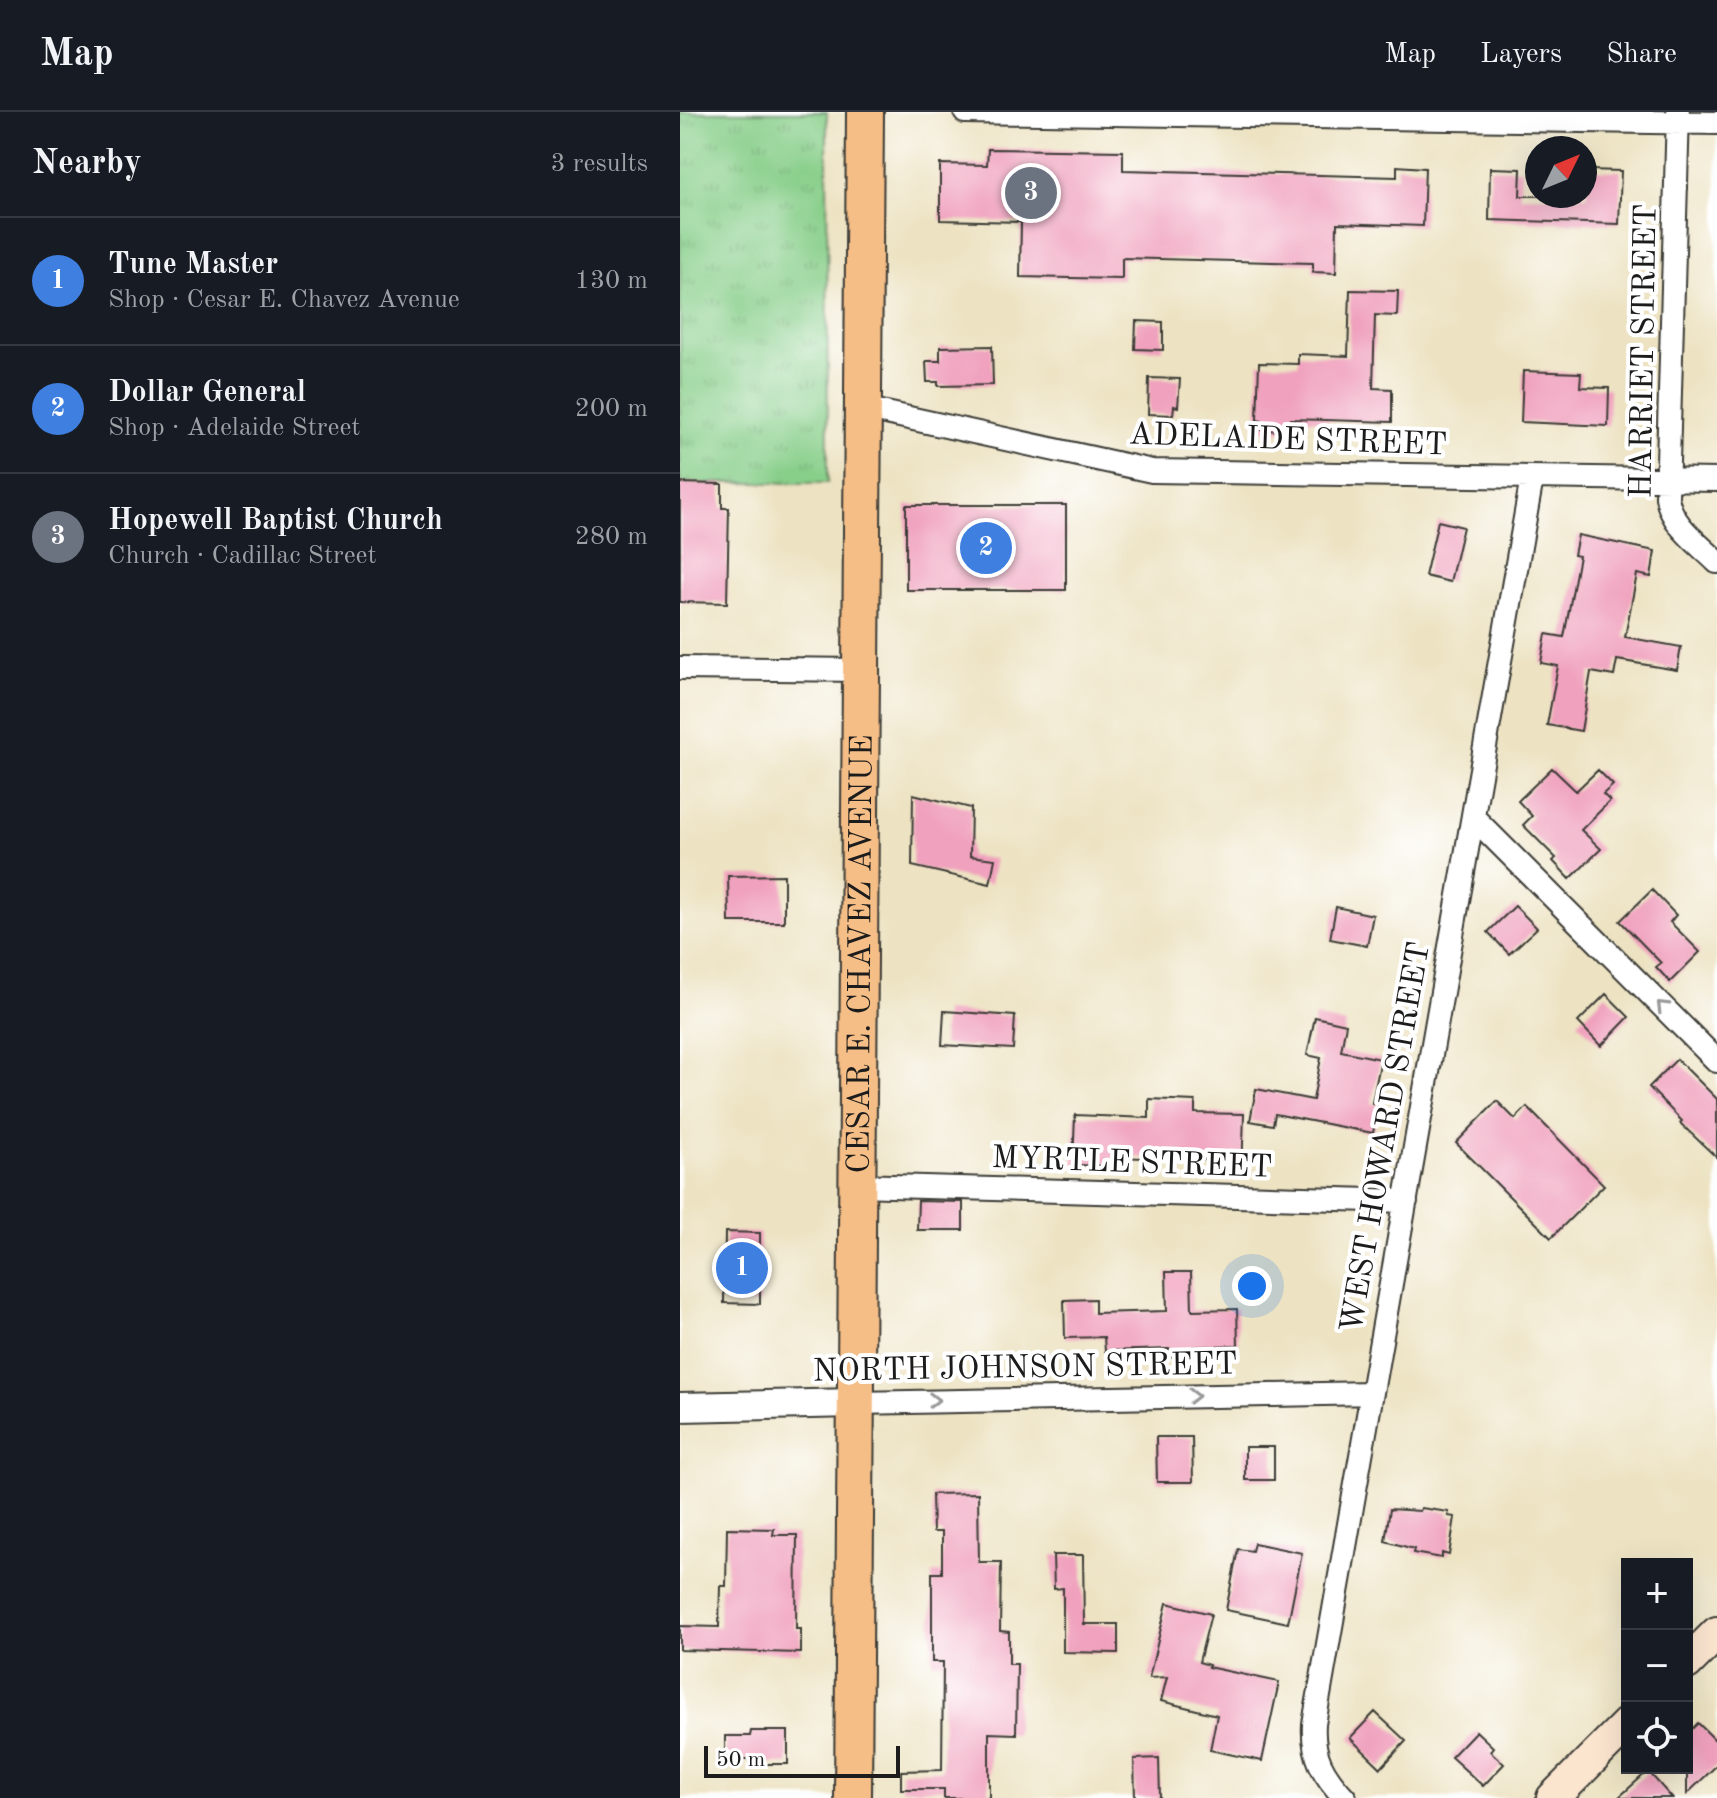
<!DOCTYPE html>
<html lang="en">
<head>
<meta charset="utf-8">
<style>
  :root { --surface:#171b24; --page:#242831; --text:#f1f3f6; --muted:#9ea1a6; --line:#363941; --accent:#d690ce }
  body { margin:0; font-family:"Old Standard TT",serif; background:var(--page); color:var(--text) }
  .controls { position:absolute; right:24px; bottom:24px; display:grid; overflow:hidden; border-radius:0px; box-shadow:0 8px 32px #0002 }
  .controls button { width:72px; height:72px; display:grid; place-items:center; padding:0; border:0; border-bottom:2px solid var(--line); background:var(--surface); color:var(--text); font:40px sans-serif }
  .compass { position:absolute; left:845px; top:24px; width:72px; height:72px; border-radius:50%; background:var(--surface); box-shadow:0 8px 32px #0002; rotate:47deg }
  .scale { position:absolute; left:24px; bottom:20px; width:196px; box-sizing:border-box; padding-left:8px; border:4px solid #1c1c1c; border-top:0; font-size:22px; line-height:28px; white-space:nowrap; color:#1c1c1c; -webkit-text-stroke:6px #fff; paint-order:stroke }
  .you { position:absolute; left:572px; top:1174px; width:28px; height:28px; margin:-20px; border:6px solid #fff; border-radius:50%; background:#1a73e8; box-shadow:0 0 0 12px #1a73e833 }
  .badge { display:grid; place-items:center; width:52px; height:52px; border-radius:50%; background:var(--accent); color:#fff; font-size:26px; font-weight:700 }
  .pin { position:absolute; translate:-50% -50%; border:4px solid #fff; box-shadow:0 2px 8px #0006 }
  .list { margin:0; padding:0; list-style:none }
  h2 { display:flex; justify-content:space-between; align-items:center; height:104px; margin:0; padding:0 32px; font-size:34px }
  h2 small { font-size:26px; font-weight:400; color:var(--muted) }
  .list li { display:grid; grid-template-columns:52px 1fr auto; gap:24px; align-items:center; box-sizing:border-box; height:128px; padding:0 32px; border-top:2px solid var(--line) }
  .list b { display:block; font-size:30px; white-space:nowrap }
  .list p { margin:0; font-size:26px; white-space:nowrap; color:var(--muted) }
  .list em { font-size:26px; font-style:normal; color:var(--muted) }
  .icon { flex:none; width:44px; height:44px; fill:none; stroke:currentColor; stroke-width:2; stroke-linecap:round; stroke-linejoin:round }
  .map { position:relative; flex:none; width:1037px; height:1686px; overflow:hidden }
  header { display:flex; align-items:center; gap:48px; box-sizing:border-box; height:112px; padding:0 40px; background:var(--surface); border-bottom:2px solid var(--line) }
  header strong { font-size:38px }
  nav { display:flex; gap:44px; margin-inline-start:auto; font-size:28px }
  main { display:flex }
  aside { flex:1; background:var(--surface) }
  .map>svg:first-child { display:block }
  .park { fill:url(#park-tufts); stroke:#527653; stroke-width:2 }
  .building { fill:#f0a1bd }
  .lines { fill:none; stroke-linecap:round; stroke-linejoin:round }
  .minor-casing { stroke:#3b3a35; stroke-width:26 }
  .tertiary-casing { stroke:#3b3a35; stroke-width:32 }
  .secondary-casing { stroke:#3b3a35; stroke-width:36 }
  .primary-casing { stroke:#3b3a35; stroke-width:40 }
  .minor { stroke:#fff; stroke-width:22 }
  .tertiary { stroke:#fff; stroke-width:28 }
  .secondary { stroke:#fbe5cf; stroke-width:32 }
  .primary { stroke:#f6be87; stroke-width:36 }
  .oneway { stroke:#999 }
  .labels { text-anchor:middle; stroke-width:8; stroke-linejoin:round; paint-order:stroke }
  .street-label { font-size:32px; fill:#1c1c1c; stroke:#fff }
</style>
</head>
<body>
<header>
<strong>Map</strong>
<nav><a>Map</a><a>Layers</a><a>Share</a></nav>
</header>
<main>
<aside>
<h2>Nearby<small>3 results</small></h2>
<ul class="list">
<li><span class="badge" style="background:#3f7fe0">1</span><div><b>Tune Master</b><p>Shop · Cesar E. Chavez Avenue</p></div><em>130 m</em></li>
<li><span class="badge" style="background:#3f7fe0">2</span><div><b>Dollar General</b><p>Shop · Adelaide Street</p></div><em>200 m</em></li>
<li><span class="badge" style="background:#6b7280">3</span><div><b>Hopewell Baptist Church</b><p>Church · Cadillac Street</p></div><em>280 m</em></li>
</ul>
</aside>
<div class="map">
<svg width="1037" height="1686" viewBox="0 0 1037 1686">
  <defs>
    <pattern id="park-tufts" width="24" height="20" patternUnits="userSpaceOnUse" patternTransform="scale(2)"><rect width="24" height="20" fill="#88cf8a"/><path d="M3 7l-1-3M5 7V3M7 7l1-3M15 17l-1-3M17 17v-4M19 17l1-3" fill="none" stroke="#75b176"/></pattern>
  </defs>
  <rect width="100%" height="100%" fill="#fff"/>
  <filter id="ink" filterUnits="userSpaceOnUse"><feTurbulence type="fractalNoise" baseFrequency=".0125" numOctaves="2"/><feDisplacementMap in="SourceGraphic" scale="16" xChannelSelector="R" yChannelSelector="G"/><feConvolveMatrix kernelMatrix="1 2 1 2 8 2 1 2 1" color-interpolation-filters="sRGB"/></filter>
  <filter id="wash" filterUnits="userSpaceOnUse"><feTurbulence type="fractalNoise" baseFrequency=".006" numOctaves="4" result="noise"/><feDisplacementMap in="SourceGraphic" scale="32" xChannelSelector="R" yChannelSelector="G"/><feGaussianBlur stdDeviation="1.8" result="paint"/><feColorMatrix in="noise" values="0 0 0 0 0 0 0 0 0 0 0 0 0 0 0 0 0 1.4 0 .05"/><feComposite in="paint" operator="in"/></filter>
  <g filter="url(#wash)">
    <rect width="100%" height="100%" fill="#ede3c3"/>
    <path class="park" d="M0 0H147L148 371H0Z"/>
    <g id="blocks">
      <path class="building" d="M308 37 443 39V58L717 65V54L745 56 743 114 657 111 656 161 633 160V151L442 146V167L340 165 341 110 260 108V52L307 53Z
        M810 56 841 57 840 84H907L908 58 941 59 939 112 809 108Z
        M670 178 718 179 717 204 695 203 693 276 712 277V310L611 307V310H605L604 319 582 318V309L577 308 579 251 618 252V242L668 244Z
        M456 209 483 210V238L455 237Z
        M312 234 313 273 258 274V270H247L246 249H260V235Z
        M843 259 901 261 900 275 929 276 928 314 841 310Z
        M469 266 500 267 498 295 494 294 493 303 468 302Z
        M0 371 42 372V396H49L47 491 0 490Z
        M226 393H386V478H226Z
        M758 409 783 415 770 470 745 464Z
        M898 423 975 439 971 465 957 462 945 525 1001 535 997 558 937 548 934 564 911 560 901 619 867 613 878 554 861 551 866 522 884 525 899 444 894 443Z
        M872 656 896 679 918 658 933 673 923 682 930 689 901 718 921 737 890 767 873 749 876 746 843 713 852 704 838 689Z
        M233 682 291 696 290 744 315 747 310 772 232 754Z
        M104 763V810H49L48 764Z
        M972 778 996 803 990 810 1020 840 990 870 976 855 981 851 940 809Z
        M835 794 857 816 829 842 808 820Z
        M656 795 693 803 687 834 650 827Z
        M926 882 949 905 921 934 898 910Z
        M264 899 335 904 333 937 262 933Z
        M635 905 666 912 661 939 701 947 692 991 699 992 693 1021 595 1002 593 1013 570 1009 576 977 633 988 641 946 627 943Z
        M997 947 1037 987V1046L1000 1011 1002 1009 969 975Z
        M469 987 515 989V1001L564 1002 562 1061 536 1060V1048L432 1045V1054L393 1053 395 1003 469 1006Z
        M817 989 835 1007 847 995 924 1073 871 1126 776 1031Z
        M238 1089 283 1090V1118H237Z
        M45 1120 80 1121V1192L44 1191Z
        M486 1160H511L512 1198 557 1197 558 1233 513 1235V1244L489 1245V1237L425 1239 424 1225 385 1226 384 1188 415 1187V1201L487 1199Z
        M476 1325H512L513 1370H477Z
        M565 1335H594V1368H565Z
        M298 1381 299 1450H321L320 1519 329 1520V1552H337L336 1622 309 1621V1686H264V1677H221V1659L262 1658 263 1550H252V1461H262V1420H253L252 1382Z
        M741 1396 769 1400 768 1404 775 1405 769 1443 762 1441V1446L733 1441 734 1437 705 1429 710 1397 740 1399Z
        M47 1416 94 1417 93 1423H117L116 1517H121V1541L0 1538V1514L39 1515 40 1474H46Z
        M574 1431 622 1441 608 1511 546 1498 558 1437 572 1439Z
        M373 1443H403L404 1512H438V1541L383 1540V1476L374 1477Z
        M487 1491 531 1502 519 1550 529 1553 528 1555 599 1570 582 1649 530 1638 537 1603 481 1589 487 1565 469 1566Z
        M695 1600 726 1629 701 1656 670 1626Z
        M1018 1611 1037 1630V1653L1007 1682V1622Z
        M71 1619H108V1652H72L73 1647H45V1624H70Z
        M796 1619 813 1635 810 1639 824 1652 803 1674 771 1645Z
        M479 1646 480 1686H455L454 1647Z
        M968 1659 992 1686H938Z"/>
    </g>
  </g>
  <g filter="url(#ink)">
    <use href="#blocks" fill-opacity="0" stroke="#3b3a35" stroke-width="2"/>
    <g class="lines">
      <g class="minor-casing">
        <path id="minor" d="M285 0 1037 11
          M998 0 987 385C991 413 1018 431 1037 450
          M183 296 472 359 1037 368
          M0 556 181 558
          M793 705 1037 949
          M177 1073 726 1089
          M176 1291 692 1281
          M665 1686C643 1663 632 1644 634 1612L852 366"/>
      </g>
      <g class="tertiary-casing">
        <path id="tertiary" d="M0 1295 176 1291"/>
      </g>
      <g class="secondary-casing">
        <path id="secondary" d="M1007 1551 1037 1521
          M873 1686 947 1612"/>
      </g>
      <g class="primary-casing">
        <g id="primary">
          <path id="s1" d="M173 1686 185 0"/>
        </g>
      </g>
      <use href="#minor" class="minor"/>
      <use href="#tertiary" class="tertiary"/>
      <use href="#secondary" class="secondary"/>
      <use href="#primary" class="primary"/>
    </g>
    <defs><path id="oneway-chevron" d="M-2-3.5L2.5 0L-2 3.5" fill="none" stroke-width="1.6" stroke-linecap="round" stroke-linejoin="round" transform="scale(2)"/></defs>
    <g class="oneway">
      <use href="#oneway-chevron" transform="translate(982 894) rotate(-135)"/>
      <use href="#oneway-chevron" transform="translate(514 1284) rotate(-1)"/>
      <use href="#oneway-chevron" transform="translate(254 1288) rotate(-1)"/>
    </g>
  </g>
  <g class="labels">
    <g class="street-label">
      <text transform="translate(962 239) rotate(-89)" y="11">HARRIET STREET</text>
      <text transform="translate(608 326) rotate(2)" y="11">ADELAIDE STREET</text>
      <text dy="11" stroke="none"><textPath href="#s1" startOffset="844">CESAR E. CHAVEZ AVENUE</textPath></text>
      <text transform="translate(704 1025) rotate(-80)" y="11">WEST HOWARD STREET</text>
      <text transform="translate(452 1049) rotate(2)" y="11">MYRTLE STREET</text>
      <text transform="translate(345 1254) rotate(-1)" y="11">NORTH JOHNSON STREET</text>
    </g>
  </g>
</svg>
<div class="controls">
<button>+</button>
<button>−</button>
<button><svg class="icon" aria-label="locate" viewBox="0 0 24 24"><circle cx="12" cy="12" r="6"/><path d="M12 2v4M12 18v4M2 12h4M18 12h4"/></svg></button>
</div>
<svg class="compass" viewBox="-18 -18 36 36"><path d="M0-13l5 13h-10z" fill="#e53935"/><path d="M0 13l5-13h-10z" fill="#9ea1a6"/></svg>
<div class="scale">50 m</div>
<div class="you"></div>
<div class="pin badge" style="left:62px;top:1156px;background:#3f7fe0">1</div>
<div class="pin badge" style="left:306px;top:436px;background:#3f7fe0">2</div>
<div class="pin badge" style="left:351px;top:81px;background:#6b7280">3</div>
</div>
</main>
</body>
</html>
